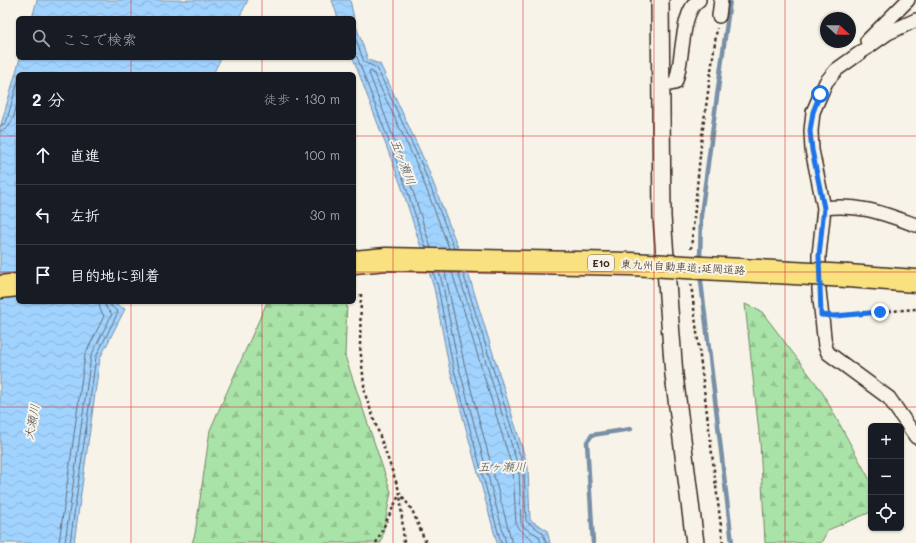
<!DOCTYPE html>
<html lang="ja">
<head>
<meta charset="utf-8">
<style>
  :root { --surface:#171b24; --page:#242831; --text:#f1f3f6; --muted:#9ea1a6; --line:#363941 }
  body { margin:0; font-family:Mali,"Klee One",sans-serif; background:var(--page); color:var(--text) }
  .controls { position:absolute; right:12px; bottom:12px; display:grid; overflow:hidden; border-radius:6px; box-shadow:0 1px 3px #0004 }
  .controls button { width:36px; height:36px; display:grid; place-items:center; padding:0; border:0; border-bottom:1px solid var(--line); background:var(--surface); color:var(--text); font:20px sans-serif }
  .compass { position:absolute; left:820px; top:12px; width:36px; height:36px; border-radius:50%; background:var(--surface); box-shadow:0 1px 3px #0004; rotate:111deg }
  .stop { position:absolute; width:12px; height:12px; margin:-9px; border:3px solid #1a73e8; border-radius:50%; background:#fff }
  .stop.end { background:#1a73e8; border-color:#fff; box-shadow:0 1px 4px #0008 }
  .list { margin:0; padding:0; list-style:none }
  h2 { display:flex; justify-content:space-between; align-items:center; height:52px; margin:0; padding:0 16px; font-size:17px }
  h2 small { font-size:13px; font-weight:400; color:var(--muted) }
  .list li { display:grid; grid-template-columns:26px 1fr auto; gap:12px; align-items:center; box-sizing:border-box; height:60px; padding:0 16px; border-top:1px solid var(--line) }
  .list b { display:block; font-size:15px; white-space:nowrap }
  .list em { font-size:13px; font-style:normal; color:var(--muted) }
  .icon { flex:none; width:22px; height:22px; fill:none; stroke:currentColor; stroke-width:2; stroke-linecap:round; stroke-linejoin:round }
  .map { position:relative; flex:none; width:916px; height:543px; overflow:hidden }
  .search { position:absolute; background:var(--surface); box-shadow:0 1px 3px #0004; left:16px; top:16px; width:340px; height:44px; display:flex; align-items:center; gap:10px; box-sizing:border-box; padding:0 14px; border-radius:6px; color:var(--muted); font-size:15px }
  .panel { position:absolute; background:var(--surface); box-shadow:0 1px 3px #0004; left:16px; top:72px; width:340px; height:232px; border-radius:6px }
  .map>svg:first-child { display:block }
  .forest { fill:url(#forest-firs); stroke:#728663 }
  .water { fill:url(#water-waves); stroke:#788fa5 }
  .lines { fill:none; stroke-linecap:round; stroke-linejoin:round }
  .shore { stroke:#646e78; stroke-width:1 }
  .stream { stroke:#788fa5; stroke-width:4.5 }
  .minor-casing { stroke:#3b2a1e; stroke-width:16 }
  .tertiary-casing { stroke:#3b2a1e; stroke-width:20 }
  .motorway-casing { stroke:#3b2a1e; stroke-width:25 }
  .path { stroke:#3b2a1e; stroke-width:2.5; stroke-dasharray:3 3; stroke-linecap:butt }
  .minor { stroke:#f7f3e8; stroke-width:13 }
  .tertiary { stroke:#f7f3e8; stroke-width:17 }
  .motorway { stroke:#fae180; stroke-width:22 }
  .motorway-bridge-casing { stroke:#3b2a1e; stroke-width:25; stroke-linecap:butt }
  .motorway-bridge { stroke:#fae180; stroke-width:22 }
  .route { stroke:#1a73e8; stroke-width:5 }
  .grid { fill:none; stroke:#d62828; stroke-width:1; stroke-opacity:0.55 }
  .labels { text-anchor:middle; stroke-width:4; stroke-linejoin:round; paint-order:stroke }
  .shield { fill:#f7f3e8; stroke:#73665b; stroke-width:1 }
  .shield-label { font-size:10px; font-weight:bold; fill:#3b2a1e }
  .street-label { font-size:11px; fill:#3b2a1e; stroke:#f7f3e8 }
  .water-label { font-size:12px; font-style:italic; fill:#545456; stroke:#f7f3e8 }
</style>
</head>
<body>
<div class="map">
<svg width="916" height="543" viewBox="0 0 916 543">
  <defs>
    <pattern id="forest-firs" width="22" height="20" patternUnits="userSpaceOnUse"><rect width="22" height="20" fill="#aae3a8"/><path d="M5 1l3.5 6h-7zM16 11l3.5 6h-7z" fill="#93c390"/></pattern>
    <pattern id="water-waves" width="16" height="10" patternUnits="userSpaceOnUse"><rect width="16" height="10" fill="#a1d3ff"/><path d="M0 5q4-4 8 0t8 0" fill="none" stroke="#8cb5da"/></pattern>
  </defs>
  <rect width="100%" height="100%" fill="#f7f3e8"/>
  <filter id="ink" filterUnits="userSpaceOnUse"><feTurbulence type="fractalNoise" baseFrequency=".025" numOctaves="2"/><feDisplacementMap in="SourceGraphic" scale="8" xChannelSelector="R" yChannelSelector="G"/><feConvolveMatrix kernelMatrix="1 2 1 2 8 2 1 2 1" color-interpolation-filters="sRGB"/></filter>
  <g filter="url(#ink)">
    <path class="forest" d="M267 302H347L345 356 391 492 381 543H192L195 534 210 430Z
      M745 304 762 312 821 390 871 482V512L828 530 821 543H765L760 442Z"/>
    <path class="water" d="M37 0H248L239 18H32Z
      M332 0H350L354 18H338Z
      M354 20 368 60 380 64 426 164 470 279 528 467 530 520 547 530 550 543H497L449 366 434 288 401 185 353 58Z
      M20 58H221L213 74H18V302H110L125 309 100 358 74 543H0V128Z"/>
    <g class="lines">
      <path class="shore" d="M354 34 364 62 377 68 422 165 454 248
        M354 54 357 57 405 184 426 248
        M0 126 6 123 18 81
        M0 131C14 130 15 109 18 99
        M431 248 410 182 369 73 370 71 373 72 418 167 449 248
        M433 272 438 287 453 366 501 543
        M439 272 443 286 458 364 506 543
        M445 272 464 363 512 543
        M452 272 513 470 516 524C519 534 532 535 534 543
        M458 272 519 469 521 523 525 528 539 536 541 543
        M463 273 524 468 526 521 543 533 546 543
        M59 543 85 355 104 316 100 309 99 302
        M65 543 91 356 112 314 106 308 105 302
        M70 543 96 357 118 312 111 306 110 302"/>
      <path class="stream" d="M700 261 701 215 730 0
        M700 273 732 543
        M593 543 587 442 592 435 631 429"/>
      <g class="minor-casing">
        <path id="minor" d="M719 16 721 0
          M916 20 888 33 836 70 826 82 813 112 811 131 812 150 824 208 819 255V290L825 346 828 353 889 398 916 437
          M867 41 908 0
          M661 86 675 83C684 62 680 11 699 0
          M824 208C861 204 882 213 916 225"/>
      </g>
      <g class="tertiary-casing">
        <path id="tertiary" d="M660 0 662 217 674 375 695 543"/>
      </g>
      <g class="motorway-casing">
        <path id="motorway" d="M848 276 916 281
          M0 287 18 285"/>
      </g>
      <path class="path" d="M691 249 702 135 717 28
        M691 284 723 543
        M361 294 360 346 365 394 400 493 404 543
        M835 316 916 309
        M376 543 400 493 412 510 426 543"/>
      <use href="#minor" class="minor"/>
      <use href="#tertiary" class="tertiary"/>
      <use href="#motorway" class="motorway"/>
      <g class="motorway-bridge-casing">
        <path id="motorway-bridge" d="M354 262 386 259 631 264 848 276"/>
      </g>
      <use href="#motorway-bridge" class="motorway-bridge"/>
    </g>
  </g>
  <g class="lines" filter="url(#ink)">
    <path class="route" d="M820 94 813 112 810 131 812 150 824 208 819 256 821 315 835 316 880 312"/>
  </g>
  <path class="grid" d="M131 0V18M262 0V18M393 0V543M523 0V543M654 0V543M785 0V543M131 58V74M262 58V74M0 136H18M354 136H916M0 272H18M354 272H916M131 302V543M262 302V543M0 407H916"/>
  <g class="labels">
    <rect class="shield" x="588" y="255" width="26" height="16" rx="3"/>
    <g class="shield-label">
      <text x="601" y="267">E10</text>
    </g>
    <g class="street-label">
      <text transform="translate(683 267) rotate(3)" y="4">東九州自動車道;延岡道路</text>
    </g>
    <g class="water-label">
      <text transform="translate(403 162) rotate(69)" y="4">五ヶ瀬川</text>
      <text transform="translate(32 422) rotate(-79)" y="4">大瀬川</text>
      <text x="502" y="471">五ヶ瀬川</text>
    </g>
  </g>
</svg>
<div class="controls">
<button>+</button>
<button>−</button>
<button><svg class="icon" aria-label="locate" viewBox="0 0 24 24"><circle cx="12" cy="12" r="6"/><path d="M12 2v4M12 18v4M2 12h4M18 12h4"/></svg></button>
</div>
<svg class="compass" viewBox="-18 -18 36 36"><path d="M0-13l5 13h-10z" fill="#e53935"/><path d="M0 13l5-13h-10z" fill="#9ea1a6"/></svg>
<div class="stop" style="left:820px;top:94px"></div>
<div class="stop end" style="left:880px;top:312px"></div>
<div class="search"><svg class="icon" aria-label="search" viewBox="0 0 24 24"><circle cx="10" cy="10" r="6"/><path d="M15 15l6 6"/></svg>ここで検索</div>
<section class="panel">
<h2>2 分<small>徒歩 · 130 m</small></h2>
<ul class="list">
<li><svg class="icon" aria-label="ahead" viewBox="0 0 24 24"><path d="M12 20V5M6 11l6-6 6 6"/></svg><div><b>直進</b></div><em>100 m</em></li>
<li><svg class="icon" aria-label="left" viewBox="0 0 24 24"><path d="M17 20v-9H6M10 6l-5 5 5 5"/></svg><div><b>左折</b></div><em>30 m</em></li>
<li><svg class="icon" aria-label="arrive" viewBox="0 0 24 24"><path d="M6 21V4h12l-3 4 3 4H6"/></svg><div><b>目的地に到着</b></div></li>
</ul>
</section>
</div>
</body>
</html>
